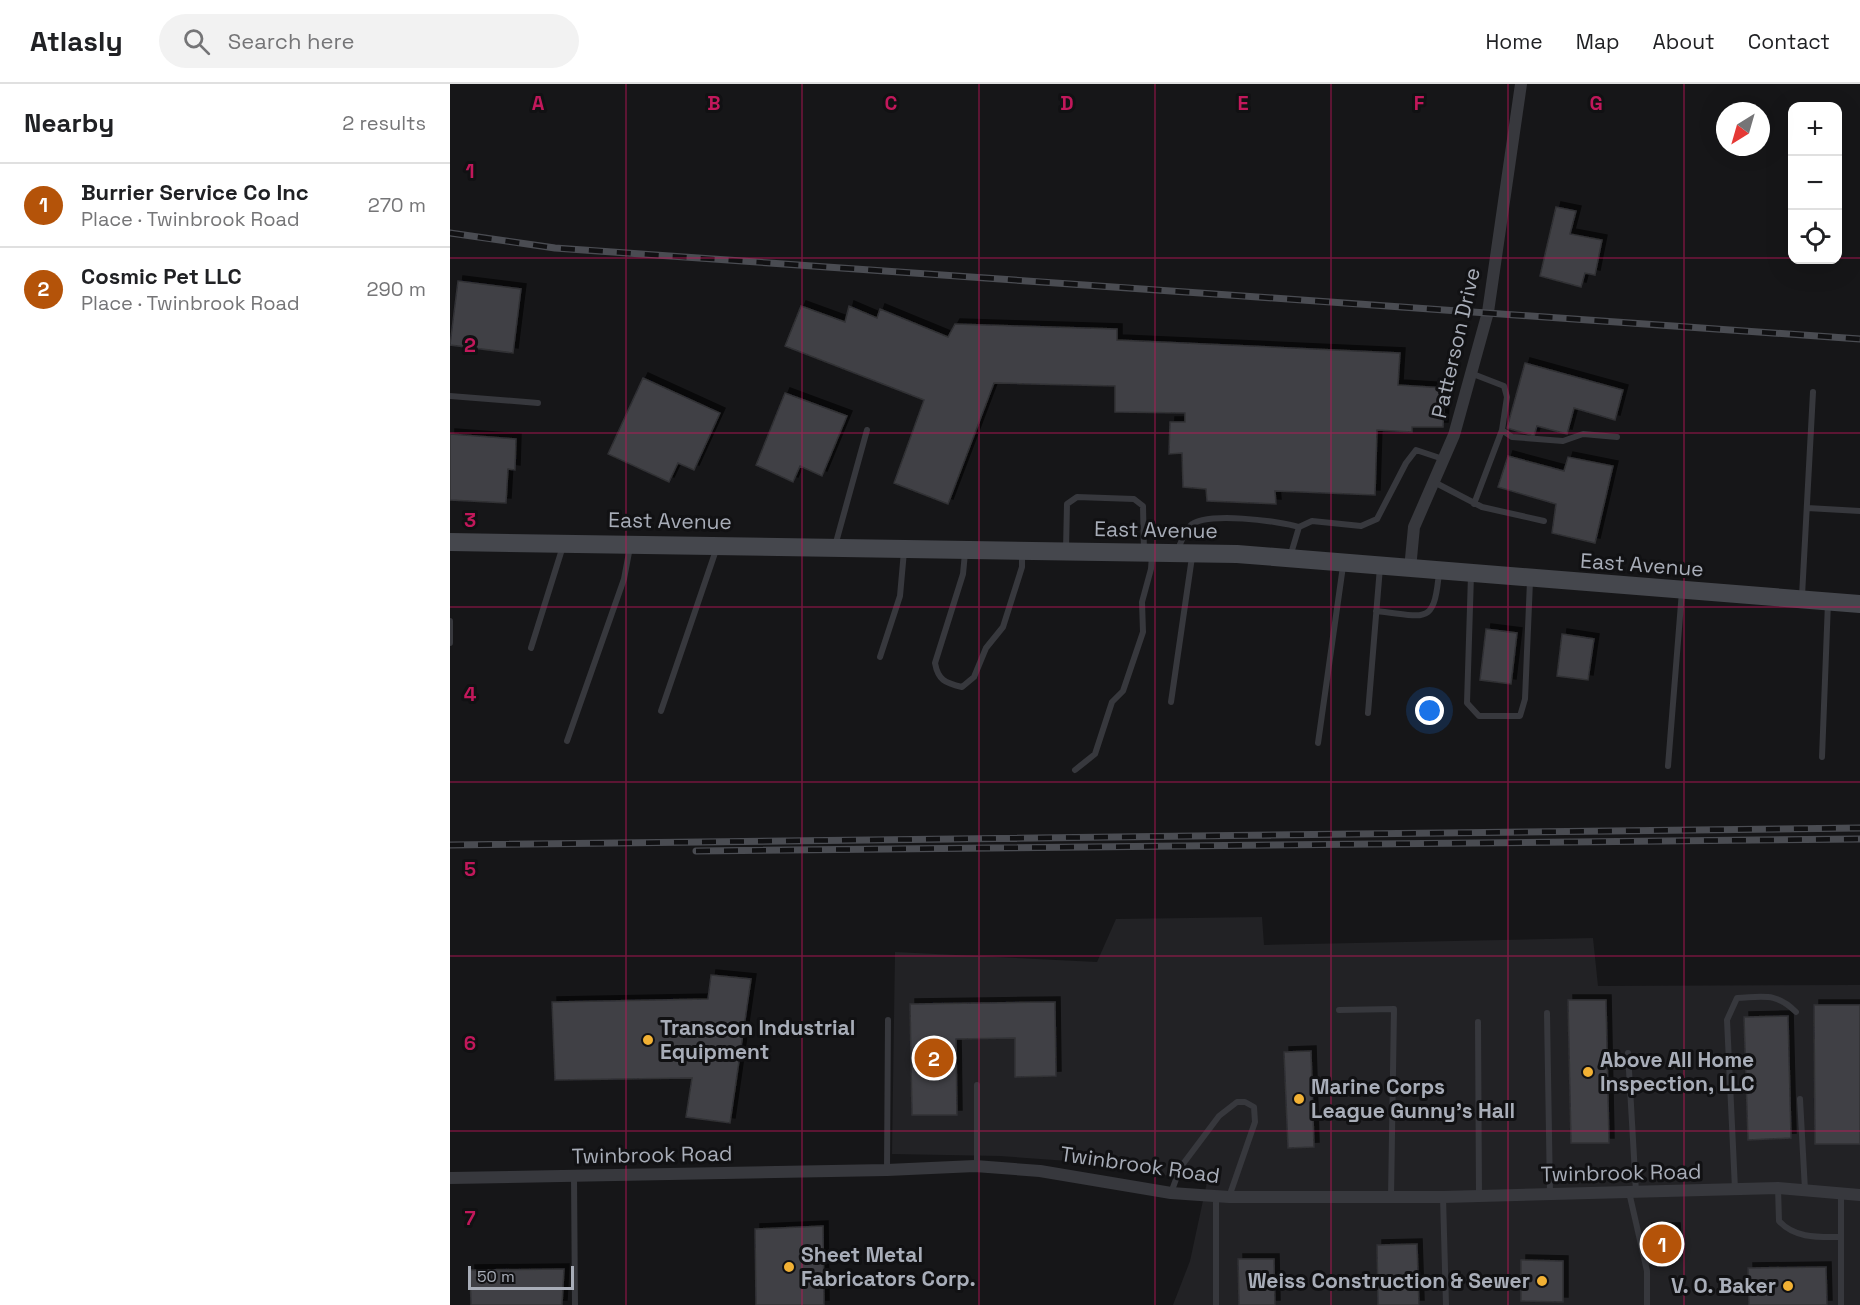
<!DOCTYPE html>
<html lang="en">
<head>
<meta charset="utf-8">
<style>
  :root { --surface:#fff; --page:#f2f2f2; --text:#202124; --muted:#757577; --line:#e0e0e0; --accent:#b45309 }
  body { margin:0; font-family:"Space Grotesk",sans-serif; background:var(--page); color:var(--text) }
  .controls { position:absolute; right:18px; top:18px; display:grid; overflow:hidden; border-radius:12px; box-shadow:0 6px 24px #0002 }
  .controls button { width:54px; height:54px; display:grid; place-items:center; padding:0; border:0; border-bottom:2px solid var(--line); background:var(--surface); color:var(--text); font:30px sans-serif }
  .compass { position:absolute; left:1266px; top:18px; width:54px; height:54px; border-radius:50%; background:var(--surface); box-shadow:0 6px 24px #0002; rotate:217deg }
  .scale { position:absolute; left:18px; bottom:15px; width:106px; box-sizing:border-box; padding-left:6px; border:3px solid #a8adb8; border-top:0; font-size:16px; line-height:21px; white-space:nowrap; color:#a8adb8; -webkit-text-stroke:4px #111113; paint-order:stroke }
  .you { position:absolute; left:980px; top:627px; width:21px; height:21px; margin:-15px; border:4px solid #fff; border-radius:50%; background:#1a73e8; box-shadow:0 0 0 9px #1a73e833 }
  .badge { display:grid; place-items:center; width:39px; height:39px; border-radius:50%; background:var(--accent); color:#fff; font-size:20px; font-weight:700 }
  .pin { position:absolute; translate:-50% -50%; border:3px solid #fff; box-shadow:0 2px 6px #0006 }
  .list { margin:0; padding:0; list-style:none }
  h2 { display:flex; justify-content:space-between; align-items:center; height:78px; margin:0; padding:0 24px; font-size:26px }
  h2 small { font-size:20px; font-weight:400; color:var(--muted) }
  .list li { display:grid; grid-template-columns:39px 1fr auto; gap:18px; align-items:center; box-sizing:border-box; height:84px; padding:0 24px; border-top:2px solid var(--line) }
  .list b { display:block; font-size:22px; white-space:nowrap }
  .list p { margin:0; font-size:20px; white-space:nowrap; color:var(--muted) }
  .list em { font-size:20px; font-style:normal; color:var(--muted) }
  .icon { flex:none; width:33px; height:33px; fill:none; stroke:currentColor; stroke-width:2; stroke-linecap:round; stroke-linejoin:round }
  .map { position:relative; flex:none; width:1410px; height:1221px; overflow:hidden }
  header { display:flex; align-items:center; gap:36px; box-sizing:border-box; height:84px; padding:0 30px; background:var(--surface); border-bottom:2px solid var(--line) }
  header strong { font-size:28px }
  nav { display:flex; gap:33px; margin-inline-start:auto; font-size:21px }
  .search { width:420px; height:54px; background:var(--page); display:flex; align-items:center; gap:15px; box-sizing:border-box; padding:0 21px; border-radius:33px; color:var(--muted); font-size:22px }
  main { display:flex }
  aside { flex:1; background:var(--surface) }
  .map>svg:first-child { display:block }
  .built { fill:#222225 }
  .building { fill:#404145; stroke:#303034; stroke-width:1.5; filter:url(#shadow) }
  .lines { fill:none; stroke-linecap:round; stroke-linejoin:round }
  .lane { stroke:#37383d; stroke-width:6 }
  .street { stroke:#37383d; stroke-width:12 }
  .secondary { stroke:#45474d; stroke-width:18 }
  .rail-casing { stroke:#4a4c52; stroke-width:7 }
  .rail { stroke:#111113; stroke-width:4.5; stroke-dasharray:14; stroke-linecap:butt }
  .grid { fill:none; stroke:#c2185b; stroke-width:1.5; stroke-opacity:0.55 }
  .poi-dot { fill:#f2b134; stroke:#111113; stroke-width:2 }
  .labels { text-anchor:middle; stroke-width:6; stroke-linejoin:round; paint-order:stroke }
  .street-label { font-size:21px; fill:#a8adb8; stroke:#111113 }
  .poi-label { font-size:21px; font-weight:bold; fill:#a8adb8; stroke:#111113; text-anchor:start }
  .grid-label { font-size:20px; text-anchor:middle; font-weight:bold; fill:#c2185b; stroke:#111113; stroke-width:6; stroke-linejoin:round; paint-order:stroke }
</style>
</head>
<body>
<header>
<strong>Atlasly</strong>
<div class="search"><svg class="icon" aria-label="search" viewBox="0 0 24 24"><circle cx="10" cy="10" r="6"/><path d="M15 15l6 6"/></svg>Search here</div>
<nav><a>Home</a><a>Map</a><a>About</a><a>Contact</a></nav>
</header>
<main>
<aside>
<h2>Nearby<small>2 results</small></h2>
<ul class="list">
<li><span class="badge">1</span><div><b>Burrier Service Co Inc</b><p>Place · Twinbrook Road</p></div><em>270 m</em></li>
<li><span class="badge">2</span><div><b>Cosmic Pet LLC</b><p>Place · Twinbrook Road</p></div><em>290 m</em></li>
</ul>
</aside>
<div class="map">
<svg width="1410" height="1221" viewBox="0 0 1410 1221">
  <defs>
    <filter id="shadow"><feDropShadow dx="5" dy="-5" stdDeviation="0" flood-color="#0009"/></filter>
  </defs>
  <rect width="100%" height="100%" fill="#161618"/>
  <path class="built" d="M812 833 814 861 1143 854 1148 902 1410 901V1221H723L740 1177 757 1098 632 1078 550 1072 442 1070 445 868 647 878 666 835Z"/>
  <path class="building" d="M1106 123 1126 127 1120 150 1152 156 1145 191 1135 189 1131 203 1090 192Z
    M8 197 71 205 63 269 0 261Z
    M351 222 395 238 399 222 427 234 430 225 498 253 505 240 667 245V256L950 269 948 301 995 304 993 343H962V348L927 346 925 411 825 407 826 420 757 417 756 405 733 403 732 369 719 370 720 338H735V329L665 328V302L544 299 498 420 444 399 474 316 335 262Z
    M1075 279 1173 306 1165 336 1124 324 1117 350 1087 342 1084 352 1057 344Z
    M193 294 270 329 244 386 228 379 219 398 158 370Z
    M335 309 397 332 372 392 350 382 343 398 306 381Z
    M0 350 66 355 65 386 58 385 56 419 0 416Z
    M1058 372 1114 387 1118 373 1163 382 1145 459 1102 449 1106 420 1048 403Z
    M1036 545 1067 549 1061 600 1030 596Z
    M1112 550 1144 555 1138 596 1107 592Z
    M261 891 301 895 280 1039 236 1033 242 994 105 996 102 918 258 915Z
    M1118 916H1156L1159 1059H1121Z
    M605 918 606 992 565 993V954L506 955 507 1031H462L460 920Z
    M1364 921H1410V1060H1365Z
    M1338 932 1341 1054 1298 1056 1294 933Z
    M861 967 864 1063 838 1064 834 968Z
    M373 1142 374 1221H306L305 1145Z
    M1197 1144H1225L1227 1176 1198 1180Z
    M967 1160 969 1221H928L927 1161Z
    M788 1175H824L825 1221H789Z
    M1071 1176 1113 1177V1218L1071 1217Z
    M1376 1183 1377 1221H1299L1298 1184Z
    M114 1185 112 1221H21L20 1186Z"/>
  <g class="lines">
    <path class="lane" d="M1023 290 1054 302 1057 313 1052 346 1062 353 1113 357 1133 350 1167 353
      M0 312 88 319
      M984 398 1032 423 1094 437
      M1024 420 1052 346
      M1357 424 1410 427
      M385 462 417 346
      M616 466 617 420 627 413 684 415 693 422 694 468
      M727 467C731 459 734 448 740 442 754 427 830 437 849 443
      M515 469 513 490 485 579C488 596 495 599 512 603L524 593 536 564 553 543 572 483V470
      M840 473 849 443 862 437 911 442 927 435 956 379 966 366 993 375
      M1021 491 1017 619 1029 632H1070L1075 615 1080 497
      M1352 512 1363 308
      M926 527C976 532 984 543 989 488
      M0 537V559
      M81 564 113 462
      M430 573 450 512 454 467
      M721 618 742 473
      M211 627 266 466
      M918 629 930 483
      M117 657 174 495 180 463
      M868 659 893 482
      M1372 673 1378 518
      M1218 682 1232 507
      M625 686 645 670 662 618 673 607 693 548 692 518 701 485 702 471
      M889 926 944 925 941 1113
      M1097 929 1100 1110
      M1028 938 1029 1112
      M1178 969 1186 1108
      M1350 1015 1355 1106
      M527 1082V1001
      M437 1085 438 936
      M124 1092 125 1221
      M1328 1104 1329 1137C1345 1155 1370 1153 1391 1153
      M1285 1105 1277 936 1287 914C1313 913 1326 908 1346 928
      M1179 1108 1197 1187V1221
      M721 1109 730 1084 769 1032 787 1018H795L804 1023 805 1038 779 1113
      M1391 1110V1221
      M766 1113V1221
      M993 1113 996 1221"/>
    <path class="street" d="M960 485 964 443 1004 351 1038 228 1071 0
      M0 1094 437 1086 525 1082 590 1087 721 1109 779 1113H993L1328 1104 1410 1111"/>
    <path class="secondary" d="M0 458 787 470 1410 520"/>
    <g class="rail-casing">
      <path id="rail" d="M0 149 105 164 1410 255
        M0 761 1410 744
        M246 767 1410 755"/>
    </g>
    <use href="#rail" class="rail"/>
  </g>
  <path class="grid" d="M176 0V1221M352 0V1221M529 0V1221M705 0V1221M881 0V1221M1058 0V1221M1234 0V1221M0 174H1342M1388 174H1410M0 349H1410M0 523H1410M0 698H1410M0 872H1410M0 1047H1410"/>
  <g class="poi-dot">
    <circle cx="198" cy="956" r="6"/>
    <circle cx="1138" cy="988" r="6"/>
    <circle cx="849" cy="1015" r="6"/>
    <circle cx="339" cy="1183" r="6"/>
    <circle cx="1092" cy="1197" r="6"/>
    <circle cx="1338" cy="1202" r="6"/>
  </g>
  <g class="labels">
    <g class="street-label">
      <text transform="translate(1006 259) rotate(-77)" y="7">Patterson Drive</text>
      <text transform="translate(220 437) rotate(1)" y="7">East Avenue</text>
      <text transform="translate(706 446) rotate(1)" y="7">East Avenue</text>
      <text transform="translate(1192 481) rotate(4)" y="7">East Avenue</text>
      <text transform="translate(202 1071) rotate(-1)" y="7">Twinbrook Road</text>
      <text transform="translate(690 1081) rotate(8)" y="7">Twinbrook Road</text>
      <text transform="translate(1171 1089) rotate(-1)" y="7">Twinbrook Road</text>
    </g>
    <g class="poi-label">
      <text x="210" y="951">Transcon Industrial<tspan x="210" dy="24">Equipment</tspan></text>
      <text x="1150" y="983">Above All Home<tspan x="1150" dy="24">Inspection, LLC</tspan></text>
      <text x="861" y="1010">Marine Corps<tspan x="861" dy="24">League Gunny's Hall</tspan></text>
      <text x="351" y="1178">Sheet Metal<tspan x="351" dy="24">Fabricators Corp.</tspan></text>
      <text x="1080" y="1204" text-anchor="end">Weiss Construction &amp; Sewer</text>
      <text x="1326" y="1209" text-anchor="end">V. O. Baker</text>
    </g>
  </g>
  <g class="grid-label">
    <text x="88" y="26">A</text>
    <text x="264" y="26">B</text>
    <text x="441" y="26">C</text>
    <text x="617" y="26">D</text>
    <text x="793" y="26">E</text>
    <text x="969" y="26">F</text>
    <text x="1146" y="26">G</text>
    <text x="20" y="94">1</text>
    <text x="20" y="268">2</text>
    <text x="20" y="443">3</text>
    <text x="20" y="617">4</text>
    <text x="20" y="792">5</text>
    <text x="20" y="966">6</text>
    <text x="20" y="1141">7</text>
  </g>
</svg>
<div class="controls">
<button>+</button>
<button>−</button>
<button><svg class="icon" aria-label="locate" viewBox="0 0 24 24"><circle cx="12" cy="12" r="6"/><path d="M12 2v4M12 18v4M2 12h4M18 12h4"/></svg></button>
</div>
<svg class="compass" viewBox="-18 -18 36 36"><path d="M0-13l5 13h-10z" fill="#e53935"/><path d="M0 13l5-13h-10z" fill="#757577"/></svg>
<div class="scale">50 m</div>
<div class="you"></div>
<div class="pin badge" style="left:1212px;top:1160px">1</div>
<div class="pin badge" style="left:484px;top:974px">2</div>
</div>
</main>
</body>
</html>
